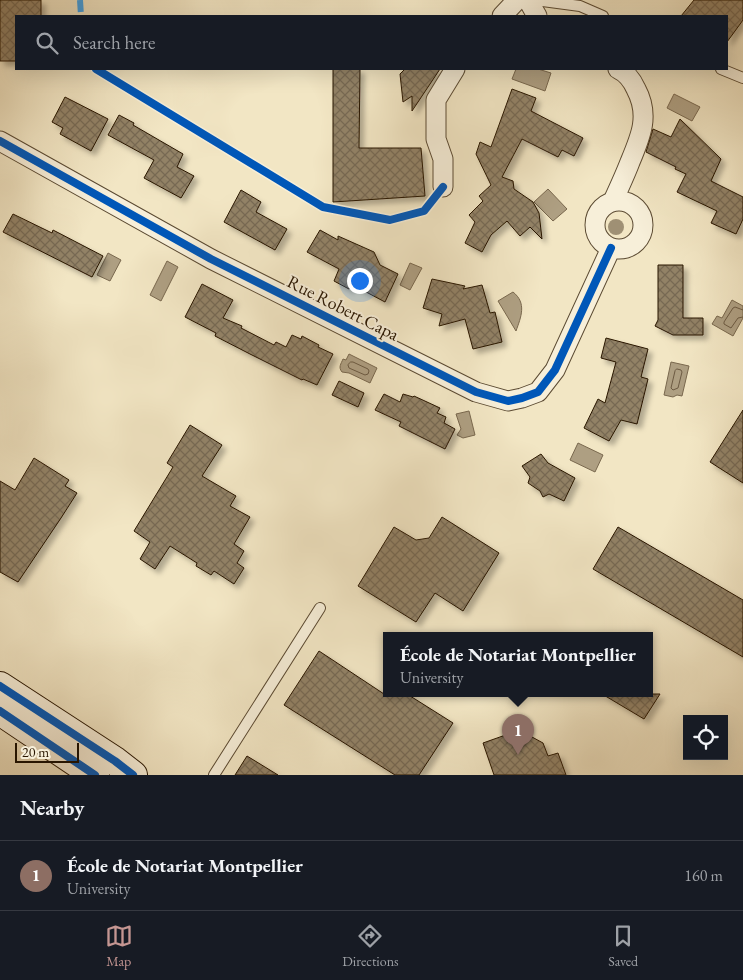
<!DOCTYPE html>
<html lang="en">
<head>
<meta charset="utf-8">
<style>
  :root { --surface:#171b24; --page:#20242c; --text:#f1f3f6; --muted:#9ea1a6; --line:#363941; --accent:#c59692 }
  body { margin:0; font-family:"EB Garamond",serif; background:var(--page); color:var(--text) }
  .controls { position:absolute; right:15px; bottom:15px; display:grid; overflow:hidden; border-radius:0px; box-shadow:0 5px 20px #0002 }
  .controls button { width:45px; height:45px; display:grid; place-items:center; padding:0; border:0; border-bottom:1px solid var(--line); background:var(--surface); color:var(--text); font:25px sans-serif }
  .scale { position:absolute; left:15px; bottom:12px; width:64px; box-sizing:border-box; padding-left:5px; border:2px solid #291601; border-top:0; font-size:14px; line-height:18px; white-space:nowrap; color:#291601; -webkit-text-stroke:4px #f7efd9; paint-order:stroke }
  .you { position:absolute; left:359px; top:280px; width:18px; height:18px; margin:-12px; border:4px solid #fff; border-radius:50%; background:#1a73e8; box-shadow:0 0 0 8px #1a73e833 }
  .badge { display:grid; place-items:center; width:32px; height:32px; border-radius:50%; background:var(--accent); color:#fff; font-size:16px; font-weight:700 }
  .pin { position:absolute; translate:-50% -41px; filter:drop-shadow(0 1px 2px #0008) }
  .pin::after { content:''; position:absolute; top:26px; width:18px; height:15px; background:inherit; clip-path:polygon(0 0,100% 0,50% 100%) }
  .popup { position:absolute; left:383px; top:632px; width:270px; height:65px; box-sizing:border-box; display:grid; place-content:center; border-radius:0px; background:var(--surface); filter:drop-shadow(0 1px 4px #0005); font-size:16px; white-space:nowrap; color:var(--muted) }
  .popup b { font-size:19px; color:var(--text) }
  .popup::after { content:''; position:absolute; left:50%; top:100%; margin-left:-10px; border:10px solid transparent; border-top-color:var(--surface) }
  .list { margin:0; padding:0; list-style:none }
  h2 { display:flex; justify-content:space-between; align-items:center; height:65px; margin:0; padding:0 20px; font-size:21px }
  h2 small { font-size:16px; font-weight:400; color:var(--muted) }
  .list li { display:grid; grid-template-columns:32px 1fr auto; gap:15px; align-items:center; box-sizing:border-box; height:70px; padding:0 20px; border-top:1px solid var(--line) }
  .list b { display:block; font-size:19px; white-space:nowrap }
  .list p { margin:0; font-size:16px; white-space:nowrap; color:var(--muted) }
  .list em { font-size:16px; font-style:normal; color:var(--muted) }
  .icon { flex:none; width:28px; height:28px; fill:none; stroke:currentColor; stroke-width:2; stroke-linecap:round; stroke-linejoin:round }
  .map { position:relative; flex:none; width:743px; height:775px; overflow:hidden }
  .search { position:absolute; background:var(--surface); box-shadow:0 5px 20px #0002; left:15px; right:15px; top:15px; height:55px; display:flex; align-items:center; gap:12px; box-sizing:border-box; padding:0 18px; border-radius:0px; color:var(--muted); font-size:19px }
  .sheet { height:135px; background:var(--surface) }
  nav { display:flex; justify-content:space-around; align-items:center; box-sizing:border-box; height:70px; border-top:1px solid var(--line); background:var(--surface); font-size:14px; color:var(--muted) }
  nav a { display:grid; justify-items:center; gap:2px }
  nav .on { color:var(--accent) }
  .map>svg:first-child { display:block }
  .water { fill:#ae9f82; stroke:#79684e }
  .lines { fill:none; stroke-linecap:round; stroke-linejoin:round }
  .shore { stroke:#6c5a42; stroke-width:1 }
  .building { fill:url(#building-cross-hatch); stroke:#291601; filter:url(#shadow) }
  .service-casing { stroke:#5b4a32; stroke-width:12 }
  .minor-casing { stroke:#5b4a32; stroke-width:21 }
  .secondary-casing { stroke:#291601; stroke-width:30 }
  .service { stroke:#f7efd9; stroke-width:10 }
  .minor { stroke:#f7efd9; stroke-width:19 }
  .secondary { stroke:#f7efd9; stroke-width:28 }
  .quiet { stroke:#3ea2e9; stroke-width:6; stroke-dasharray:12 6; stroke-linecap:butt }
  .cycleway-casing { stroke:#f7efd9; stroke-width:11 }
  .cycleway { stroke:#0057b8; stroke-width:8 }
  .tree { fill:#9f9074 }
  .labels { text-anchor:middle; stroke-width:4; stroke-linejoin:round; paint-order:stroke }
  .street-label { font-size:18px; fill:#291601; stroke:#f7efd9 }
</style>
</head>
<body>
<div class="map">
<svg width="743" height="775" viewBox="0 0 743 775">
  <defs>
    <pattern id="building-cross-hatch" width="8" height="8" patternUnits="userSpaceOnUse" patternTransform="scale(1.25)"><rect width="8" height="8" fill="#928266"/><path d="M0 0l8 8M0 8l8-8" fill="none" stroke="#776952"/></pattern>
    <filter id="shadow"><feDropShadow dx="4.5" dy="4.5" stdDeviation="2.5" flood-color="#0004"/></filter>
  </defs>
  <rect width="100%" height="100%" fill="#f2e6c4"/>
  <filter id="stains"><feTurbulence type="fractalNoise" baseFrequency=".004" numOctaves="4"/><feColorMatrix values="0 0 0 0 .2 0 0 0 0 .09 0 0 0 0 .02 0 0 0 .5 -.17"/></filter>
  <radialGradient id="worn" r=".72"><stop offset=".6" stop-color="#630" stop-opacity="0"/><stop offset="1" stop-color="#630" stop-opacity=".3"/></radialGradient>
  <path class="water" d="M516 69H538L551 73 545 91 512 79Z
    M674 94 700 107 692 121 667 108Z
    M548 189 567 209 553 221 534 202Z
    M108 253 121 260 110 281 97 275Z
    M167 261 178 267 161 301 150 295Z
    M410 263 422 268 410 290 400 285Z
    M513 292C527 303 521 317 516 331L498 301Z
    M732 300 743 306V318L733 336 712 324 717 316 722 318Z
    M349 354 377 368 370 383 349 373 342 372C338 367 341 364 343 359L346 360Z
    M671 362 689 366 682 396 677 395 673 397 664 395Z
    M469 411 475 435 463 438 457 435 461 429 456 414Z
    M578 443 603 455 595 472 570 460Z"/>
  <g class="lines">
    <path class="shore" d="M743 310 735 307 733 308 724 322V324L731 328 738 318 743 317
      M351 362H353L368 369 369 371 368 374 365 375 349 368 348 365Z
      M677 369 681 370 682 372 678 388 673 390 671 388 675 371Z"/>
  </g>
  <path class="building" d="M0 0H41V16H16V61H0Z
    M694 0H743V20L727 42V16H681Z
    M333 69H360L359 148H421L425 196 333 202Z
    M405 69H440L412 111V96L403 102 400 74Z
    M512 89 536 98 531 111 583 138 574 156 562 150 558 157 522 139 502 177 513 181 514 189 533 202 539 213 542 239 530 227 520 236 507 221 491 235 482 252 465 243 475 222 469 215 483 201 479 196 491 185 476 154 480 142 491 147Z
    M65 97 108 119 91 151 60 134 63 128 52 122Z
    M119 115 134 123 133 125 183 154 177 167 194 176 181 198 144 178 154 160 108 135Z
    M680 119 721 159 711 181 743 197V219L736 234 711 223 717 211 677 192 686 174 675 169 676 167 646 152 653 129 671 137Z
    M241 190 261 202 256 212 287 229 275 250 224 222Z
    M13 214 52 233 53 230 103 256 92 277 3 232Z
    M320 230 338 240V236L374 252 380 265 398 274 385 302 353 285 349 289 334 281 339 269 307 252Z
    M658 265H683V318H703V335H673L655 326 658 320Z
    M432 279 465 286 463 289 482 285 490 313 495 312 502 342 473 349 465 319 439 326 442 314 423 308Z
    M202 284 233 300 223 318 242 326 241 328 274 345 276 342 286 347 292 335 301 339 302 336 319 345 318 347 333 354 317 385 303 379 302 380 250 354 215 336 216 333 185 317Z
    M606 338 648 349 641 377 648 379 637 424 621 420 609 441 584 428 598 399 605 403 616 362 601 358Z
    M339 381 364 393 358 407 332 395Z
    M384 394 400 402 403 394 413 397 414 396 440 408 437 413 446 417 444 423 455 429 445 449 399 426 401 422 375 410Z
    M743 410V483L710 462Z
    M190 425 222 445 202 476 236 496 230 506 250 517 234 544 244 551 237 563 244 568 234 584 214 571 211 575 196 566 197 563 170 546 155 569 140 559 150 542 134 531 173 467 167 463Z
    M541 454 548 463 575 478 564 501 549 494 543 497 540 491 528 483 530 477 522 466Z
    M34 458 69 480 65 486 77 493 61 518 18 582 0 572V481L15 490Z
    M442 517 499 553 463 611 435 593 416 622 358 586 394 527 416 540 429 538Z
    M618 527 743 600V657L593 569Z
    M319 651 384 694H407L453 723 419 775H395L284 705Z
    M602 694H660L644 719Z
    M514 732 518 742 532 737 543 743 548 756 558 753 566 775H494L483 743Z
    M247 756 278 775H235Z"/>
  <g class="lines">
    <g class="service-casing">
      <path id="service" d="M535 0 580 6 603 16
        M721 69 743 78
        M214 775 320 608"/>
    </g>
    <g class="minor-casing">
      <path id="minor" d="M528 0 537 16
        M502 16 517 0
        M0 141 211 259 476 392 508 401 522 398 538 392 555 370 611 248
        M443 187V159L436 139V100L455 69
        M595 225a24 24 0 1 1 48 0a24 24 0 1 1-48 0Z
        M613 201C619 188 625 175 630 162 641 136 650 115 636 89 632 80 627 73 618 69"/>
    </g>
    <g class="secondary-casing">
      <path id="secondary" d="M0 686 115 761 133 775
        M0 711 95 775"/>
    </g>
    <use href="#service" class="service"/>
    <use href="#minor" class="minor"/>
    <use href="#secondary" class="secondary"/>
    <path class="quiet" d="M80 0 81 16"/>
    <g class="cycleway-casing">
      <path id="cycleway" d="M96 69 323 207 390 220 424 211 443 187
        M0 141 211 259 476 392 508 401 522 398 538 392 555 370 611 248
        M0 686 115 761 133 775
        M0 711 95 775"/>
    </g>
    <use href="#cycleway" class="cycleway"/>
  </g>
  <circle class="tree" cx="616" cy="227" r="8"/>
  <g class="labels">
    <g class="street-label">
      <text transform="translate(343 308) rotate(27)" y="6">Rue Robert Capa</text>
    </g>
  </g>
  <rect width="100%" height="100%" filter="url(#stains)"/>
  <rect width="100%" height="100%" fill="url(#worn)"/>
</svg>
<div class="controls">
<button><svg class="icon" aria-label="locate" viewBox="0 0 24 24"><circle cx="12" cy="12" r="6"/><path d="M12 2v4M12 18v4M2 12h4M18 12h4"/></svg></button>
</div>
<div class="scale">20 m</div>
<div class="you"></div>
<div class="pin badge" style="left:518px;top:755px;background:#8d6e63">1</div>
<div class="popup"><b>École de Notariat Montpellier</b>University</div>
<div class="search"><svg class="icon" aria-label="search" viewBox="0 0 24 24"><circle cx="10" cy="10" r="6"/><path d="M15 15l6 6"/></svg>Search here</div>
</div>
<section class="sheet">
<h2>Nearby<small></small></h2>
<ul class="list">
<li><span class="badge" style="background:#8d6e63">1</span><div><b>École de Notariat Montpellier</b><p>University</p></div><em>160 m</em></li>
</ul>
</section>
<nav>
<a class="on"><svg class="icon" aria-label="map" viewBox="0 0 24 24"><path d="M3 6l6-2 6 2 6-2v14l-6 2-6-2-6 2zM9 4v14M15 6v14"/></svg>Map</a>
<a><svg class="icon" aria-label="directions" viewBox="0 0 24 24"><path d="M12 3l9 9-9 9-9-9zM9 14v-3h6M13 9l2 2-2 2"/></svg>Directions</a>
<a><svg class="icon" aria-label="saved" viewBox="0 0 24 24"><path d="M7 4h10v16l-5-4-5 4z"/></svg>Saved</a>
</nav>
</body>
</html>
